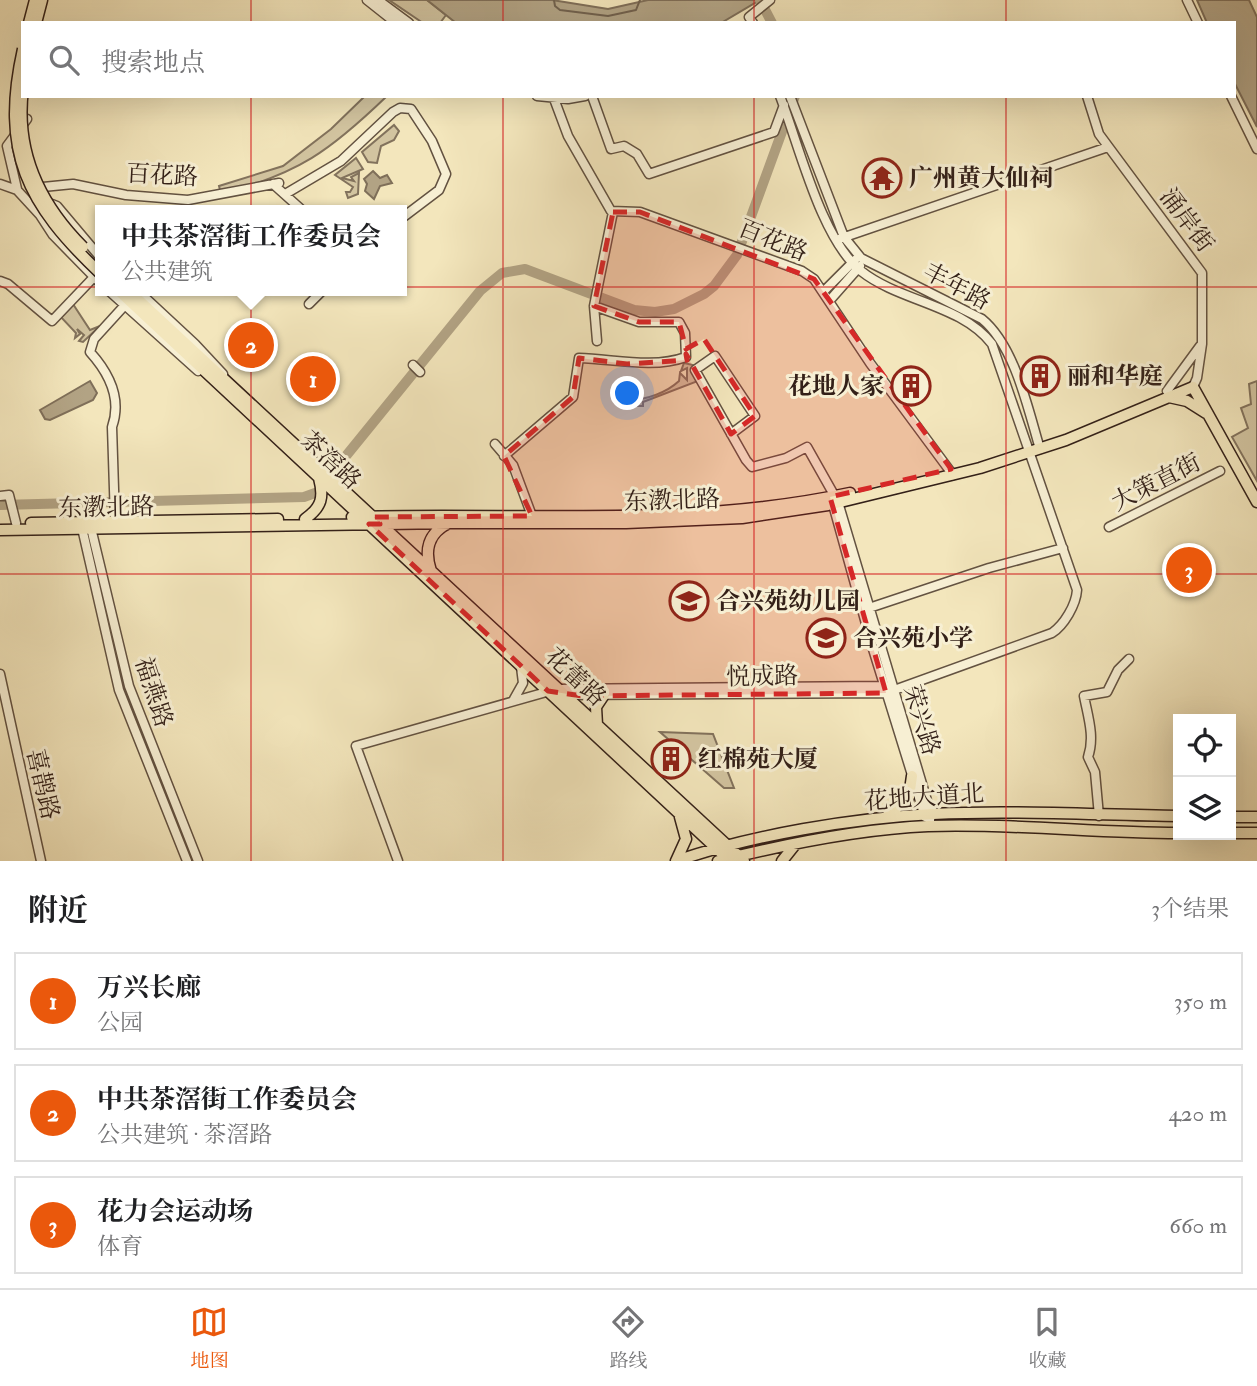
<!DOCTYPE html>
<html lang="zh">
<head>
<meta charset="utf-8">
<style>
  :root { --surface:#fff; --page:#f6f6f6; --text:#202124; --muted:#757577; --line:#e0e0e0; --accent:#ea580c }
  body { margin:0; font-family:"IM FELL Double Pica","Noto Serif SC",serif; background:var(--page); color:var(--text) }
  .controls { position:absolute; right:21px; bottom:21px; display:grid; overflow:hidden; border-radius:0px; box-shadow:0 7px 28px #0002 }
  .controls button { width:63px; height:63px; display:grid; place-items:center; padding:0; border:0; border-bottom:2px solid var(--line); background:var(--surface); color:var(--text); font:35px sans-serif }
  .you { position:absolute; left:628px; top:394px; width:24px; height:24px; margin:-18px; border:5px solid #fff; border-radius:50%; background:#1a73e8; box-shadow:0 0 0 10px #1a73e833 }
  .badge { display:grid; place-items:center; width:46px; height:46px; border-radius:50%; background:var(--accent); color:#fff; font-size:23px; font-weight:700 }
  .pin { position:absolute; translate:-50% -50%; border:4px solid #fff; box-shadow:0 2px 7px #0006 }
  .popup { position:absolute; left:95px; top:205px; width:312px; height:91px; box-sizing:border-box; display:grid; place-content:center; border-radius:0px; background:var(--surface); filter:drop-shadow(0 2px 5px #0005); font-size:23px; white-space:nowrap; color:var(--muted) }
  .popup b { font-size:26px; color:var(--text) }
  .popup::after { content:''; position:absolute; left:50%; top:100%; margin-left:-14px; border:14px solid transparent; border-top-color:var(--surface) }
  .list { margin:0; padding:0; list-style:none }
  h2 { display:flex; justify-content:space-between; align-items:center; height:91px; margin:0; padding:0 28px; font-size:30px }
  h2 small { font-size:23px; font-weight:400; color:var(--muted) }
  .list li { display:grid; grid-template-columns:46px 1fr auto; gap:21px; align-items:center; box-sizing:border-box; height:98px; margin:0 14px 14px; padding:0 14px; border:2px solid var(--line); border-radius:0px }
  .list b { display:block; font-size:26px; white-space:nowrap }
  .list p { margin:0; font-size:23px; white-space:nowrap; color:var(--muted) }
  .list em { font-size:23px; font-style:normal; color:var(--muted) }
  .icon { flex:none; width:38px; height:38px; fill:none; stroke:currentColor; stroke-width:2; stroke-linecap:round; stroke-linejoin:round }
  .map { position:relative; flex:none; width:1257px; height:861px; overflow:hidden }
  .search { position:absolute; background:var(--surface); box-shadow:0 7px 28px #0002; left:21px; right:21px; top:21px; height:77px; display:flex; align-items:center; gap:18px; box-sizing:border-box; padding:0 24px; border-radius:0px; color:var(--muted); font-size:26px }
  .sheet { height:427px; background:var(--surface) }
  nav { display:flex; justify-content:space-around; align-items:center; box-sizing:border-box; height:98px; border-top:2px solid var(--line); background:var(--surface); font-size:19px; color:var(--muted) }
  nav a { display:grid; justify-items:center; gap:4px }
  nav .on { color:var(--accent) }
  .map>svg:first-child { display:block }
  .green { fill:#d2c4a0; stroke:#82725c; stroke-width:2 }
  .water { fill:#b2a384; stroke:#7f6f59; stroke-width:2 }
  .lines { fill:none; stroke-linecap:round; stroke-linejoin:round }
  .shore { stroke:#72624e; stroke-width:2 }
  .river { stroke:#b2a384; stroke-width:10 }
  .minor-casing { stroke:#635241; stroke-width:11 }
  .major-casing { stroke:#332018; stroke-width:13 }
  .minor { stroke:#f7efd3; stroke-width:8 }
  .major { stroke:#f3e6bc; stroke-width:10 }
  .major-bridge-casing { stroke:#332018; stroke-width:13; stroke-linecap:butt }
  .major-bridge { stroke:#f3e6bc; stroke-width:10 }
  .marked { fill:#d62828; fill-opacity:0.2; stroke:#d62828; stroke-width:5; stroke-dasharray:14 9; stroke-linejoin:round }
  .grid { fill:none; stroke:#d62828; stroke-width:2; stroke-opacity:0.55 }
  .labels { text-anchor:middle; stroke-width:6; stroke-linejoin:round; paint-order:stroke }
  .street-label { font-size:24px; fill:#332018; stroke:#f7efd3 }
  .poi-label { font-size:24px; font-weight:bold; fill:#332018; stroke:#f7efd3; text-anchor:start }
</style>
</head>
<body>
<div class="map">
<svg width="1257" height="861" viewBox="0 0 1257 861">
  <rect width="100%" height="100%" fill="#f3e6bc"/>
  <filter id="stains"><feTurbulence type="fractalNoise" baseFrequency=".00286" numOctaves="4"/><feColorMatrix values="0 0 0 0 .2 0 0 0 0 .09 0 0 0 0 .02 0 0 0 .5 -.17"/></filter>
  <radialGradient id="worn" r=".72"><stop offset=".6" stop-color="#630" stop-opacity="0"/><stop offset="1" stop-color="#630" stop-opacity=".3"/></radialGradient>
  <path class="green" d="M389 0H427L446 15 440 23H423Z
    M365 96H387C330 151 298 174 221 194L219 186 283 166 331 129Z
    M394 125 399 131 394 140 381 146 377 163 368 162 362 152Z
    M356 158 363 169 342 178 354 181 351 177 359 173 358 194 348 198 346 192H350L353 187 335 175Z
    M71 301 90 330 100 326 83 342 79 341 84 335 77 329 80 334 75 338 76 333 61 317 57 320Z
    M324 360 330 366 303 398 297 392Z
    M684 363 693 365 698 381 643 402V406H627L626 396H632V400C647 399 666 393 679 381L680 373 687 380V368L681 371Z
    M1257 381V481L1232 437 1248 428 1241 408 1251 404 1249 384Z
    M660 732 713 734 734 788H724Z"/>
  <path class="water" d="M427 0H552L608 9 648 0H760L721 23H456Z
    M1197 0H1249L1257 17V127L1234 82V23H1207Z
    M373 171 380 178 387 175 392 183 380 186 374 199 365 191 367 184 364 179Z
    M90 381 97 393 93 400 50 420 45 419 40 410Z"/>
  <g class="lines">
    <path class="shore" d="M554 0 555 6 560 10 608 16 636 10 640 0"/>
    <path class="river" d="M760 0 772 23
      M337 467 480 291 502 273 525 269 634 310 655 312 674 309 704 294 714 286 737 255 795 96
      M0 505 304 497 315 493"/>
    <g class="minor-casing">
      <path id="minor" d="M367 0 396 23
        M378 0 409 23
        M1187 0 1198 23
        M753 23 749 17 770 0
        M537 96 568 99 585 96
        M553 96 568 136 611 211 640 212 802 271 814 279 870 363 953 475
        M592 96 611 149 624 146 637 154 649 174 774 132 784 105
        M790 96 844 237 861 258 982 319C1015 346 1028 409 1040 449
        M1087 96 1099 134 1202 273V344L1197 378 1193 387
        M1231 96 1257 149
        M0 184 17 190 40 215 53 235 100 283
        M273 184 302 210
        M43 187 73 184 126 195 188 200 279 183
        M17 189 7 146 27 119
        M287 193 341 161 393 112 400 108 411 109 432 141 446 174 439 190 402 218
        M45 207 52 204 57 206 100 257
        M839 239 1108 147
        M0 281 8 284 52 321 94 277
        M109 291 198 371
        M138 291 195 344 223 374
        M824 291 855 260
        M830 300 860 266
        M309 304 322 291
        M597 341 594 306 613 212
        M413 365 420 372
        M1167 391 1200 346
        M731 434 755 416 715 356 695 370 746 460 752 467 786 458 807 447 838 502 931 814 929 826
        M495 444 513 465 532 516
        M504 456 573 397 579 358C615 359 652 369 686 357L685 333 679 322H639L594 306
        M0 496 9 495 16 523
        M832 501 873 649 925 817
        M115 520 112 427C122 399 109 373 90 352L94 339 125 305
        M1109 527 1220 471
        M82 528 119 690 187 861
        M91 528 129 686 198 861
        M869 608 989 568 1063 548
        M0 674 41 861
        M564 695 886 693 1052 633C1064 625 1076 605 1077 590L992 344C961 304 900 302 861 271 821 239 799 145 780 96
        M514 699 523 683 521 667
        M1099 816 1095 772 1088 757C1095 737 1088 717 1084 696L1107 692 1118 670 1129 659
        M398 861 356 746 557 689 884 686 893 689"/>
    </g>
    <g class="major-casing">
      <path id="major" d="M29 23 35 0
        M36 23 42 0
        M119 291 730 861
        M129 291 744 861
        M1169 397 1187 401 1206 413
        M352 517C518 512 687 528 850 493
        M305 519C322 507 324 497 319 478
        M31 523 278 519
        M0 530 451 523H626L742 518 828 505 980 468 1066 440 1193 387 1257 502
        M431 571C424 550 428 533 449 523
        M597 725 596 707 604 695
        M886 817 909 797 912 776
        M1231 817H1257
        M1231 833H1257
        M676 861C752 835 853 818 933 814 1014 810 1097 815 1178 816
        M676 861 686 839 680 817
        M718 861C786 844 858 829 928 826 1012 823 1095 833 1178 833
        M782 861 794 846"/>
    </g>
    <use href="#minor" class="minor"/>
    <use href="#major" class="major"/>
    <g class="major-bridge-casing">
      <path id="major-bridge" d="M23 49C0 152 27 204 100 273
        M23 89C15 151 39 203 83 247"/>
    </g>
    <use href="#major-bridge" class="major-bridge"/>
  </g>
  <path class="marked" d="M613 212H640L814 279 951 469 830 497 886 693 582 696 548 691 369 524H380L374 517 532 516 504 456 573 397 579 358 627 364 687 360 686 354 731 434 755 416 704 339 686 349 679 322H639L594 306Z"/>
  <path class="grid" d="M251 0V23M503 0V23M754 0V23M1006 0V23M251 96V861M503 96V861M754 96V861M1006 96V861M0 287H1257M0 574H1257"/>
  <defs>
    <g id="temple-ring" transform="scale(2.0125)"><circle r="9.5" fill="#f7efd3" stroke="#8f2418" stroke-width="1.5"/><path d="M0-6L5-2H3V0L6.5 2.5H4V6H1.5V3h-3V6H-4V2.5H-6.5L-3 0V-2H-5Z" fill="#8f2418"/></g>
    <g id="building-ring" transform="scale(2.0125)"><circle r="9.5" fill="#f7efd3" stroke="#8f2418" stroke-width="1.5"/><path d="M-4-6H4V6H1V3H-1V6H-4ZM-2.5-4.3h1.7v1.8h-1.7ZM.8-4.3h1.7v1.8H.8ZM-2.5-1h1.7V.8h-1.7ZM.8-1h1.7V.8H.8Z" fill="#8f2418"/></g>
    <g id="school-ring" transform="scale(2.0125)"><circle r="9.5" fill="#f7efd3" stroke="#8f2418" stroke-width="1.5"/><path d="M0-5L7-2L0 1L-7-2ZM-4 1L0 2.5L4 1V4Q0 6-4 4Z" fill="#8f2418"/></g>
  </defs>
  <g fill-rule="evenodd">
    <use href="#temple-ring" x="882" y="178"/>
    <use href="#building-ring" x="1040" y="376"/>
    <use href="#building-ring" x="911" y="386"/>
    <use href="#school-ring" x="689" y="601"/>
    <use href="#school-ring" x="826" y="638"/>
    <use href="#building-ring" x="671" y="759"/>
  </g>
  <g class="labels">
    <g class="street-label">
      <text transform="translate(162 175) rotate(3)" y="8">百花路</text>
      <text transform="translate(1187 220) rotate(53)" y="8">涌岸街</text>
      <text transform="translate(773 240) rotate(22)" y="8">百花路</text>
      <text transform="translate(957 286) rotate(28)" y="8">丰年路</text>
      <text transform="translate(331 460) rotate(43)" y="8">茶滘路</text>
      <text transform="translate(1156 482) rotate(-27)" y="8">大策直街</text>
      <text transform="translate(672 500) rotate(-2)" y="8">东漖北路</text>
      <text transform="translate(106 507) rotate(-1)" y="8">东漖北路</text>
      <text transform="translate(762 676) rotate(-1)" y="8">悦成路</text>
      <text transform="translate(576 677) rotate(43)" y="8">花蕾路</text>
      <text transform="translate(154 692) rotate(72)" y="8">福燕路</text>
      <text transform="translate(922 720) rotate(73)" y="8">荣兴路</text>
      <text transform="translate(43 784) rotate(77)" y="8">喜鹊路</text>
      <text transform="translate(924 797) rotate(-4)" y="8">花地大道北</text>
    </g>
    <g class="poi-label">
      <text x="909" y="186">广州黄大仙祠</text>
      <text x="1067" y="384">丽和华庭</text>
      <text x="884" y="394" text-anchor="end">花地人家</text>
      <text x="716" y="609">合兴苑幼儿园</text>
      <text x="853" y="646">合兴苑小学</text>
      <text x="698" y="767">红棉苑大厦</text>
    </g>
  </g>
  <rect width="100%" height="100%" filter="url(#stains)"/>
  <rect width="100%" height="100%" fill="url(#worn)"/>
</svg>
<div class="controls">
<button><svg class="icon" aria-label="locate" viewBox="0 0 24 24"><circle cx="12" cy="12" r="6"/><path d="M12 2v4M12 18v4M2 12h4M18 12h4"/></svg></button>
<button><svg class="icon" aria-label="layers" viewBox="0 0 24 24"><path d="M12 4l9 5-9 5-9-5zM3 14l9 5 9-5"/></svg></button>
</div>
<div class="you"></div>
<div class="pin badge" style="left:313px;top:379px">1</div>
<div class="pin badge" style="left:251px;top:345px">2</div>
<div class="popup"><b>中共茶滘街工作委员会</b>公共建筑</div>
<div class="pin badge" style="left:1189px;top:570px">3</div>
<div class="search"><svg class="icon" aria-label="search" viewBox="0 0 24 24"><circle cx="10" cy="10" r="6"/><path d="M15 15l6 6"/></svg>搜索地点</div>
</div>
<section class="sheet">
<h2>附近<small>3个结果</small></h2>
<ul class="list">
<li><span class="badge">1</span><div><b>万兴长廊</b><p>公园</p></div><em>350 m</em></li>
<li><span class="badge">2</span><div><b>中共茶滘街工作委员会</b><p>公共建筑 · 茶滘路</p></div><em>420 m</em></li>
<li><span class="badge">3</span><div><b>花力会运动场</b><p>体育</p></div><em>660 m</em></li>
</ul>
</section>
<nav>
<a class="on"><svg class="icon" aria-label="map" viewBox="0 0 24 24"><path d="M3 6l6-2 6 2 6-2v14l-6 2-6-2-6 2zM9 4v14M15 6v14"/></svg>地图</a>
<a><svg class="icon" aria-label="directions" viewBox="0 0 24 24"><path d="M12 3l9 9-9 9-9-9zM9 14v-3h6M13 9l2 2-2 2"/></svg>路线</a>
<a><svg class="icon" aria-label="saved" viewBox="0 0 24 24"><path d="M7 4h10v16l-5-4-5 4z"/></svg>收藏</a>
</nav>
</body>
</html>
